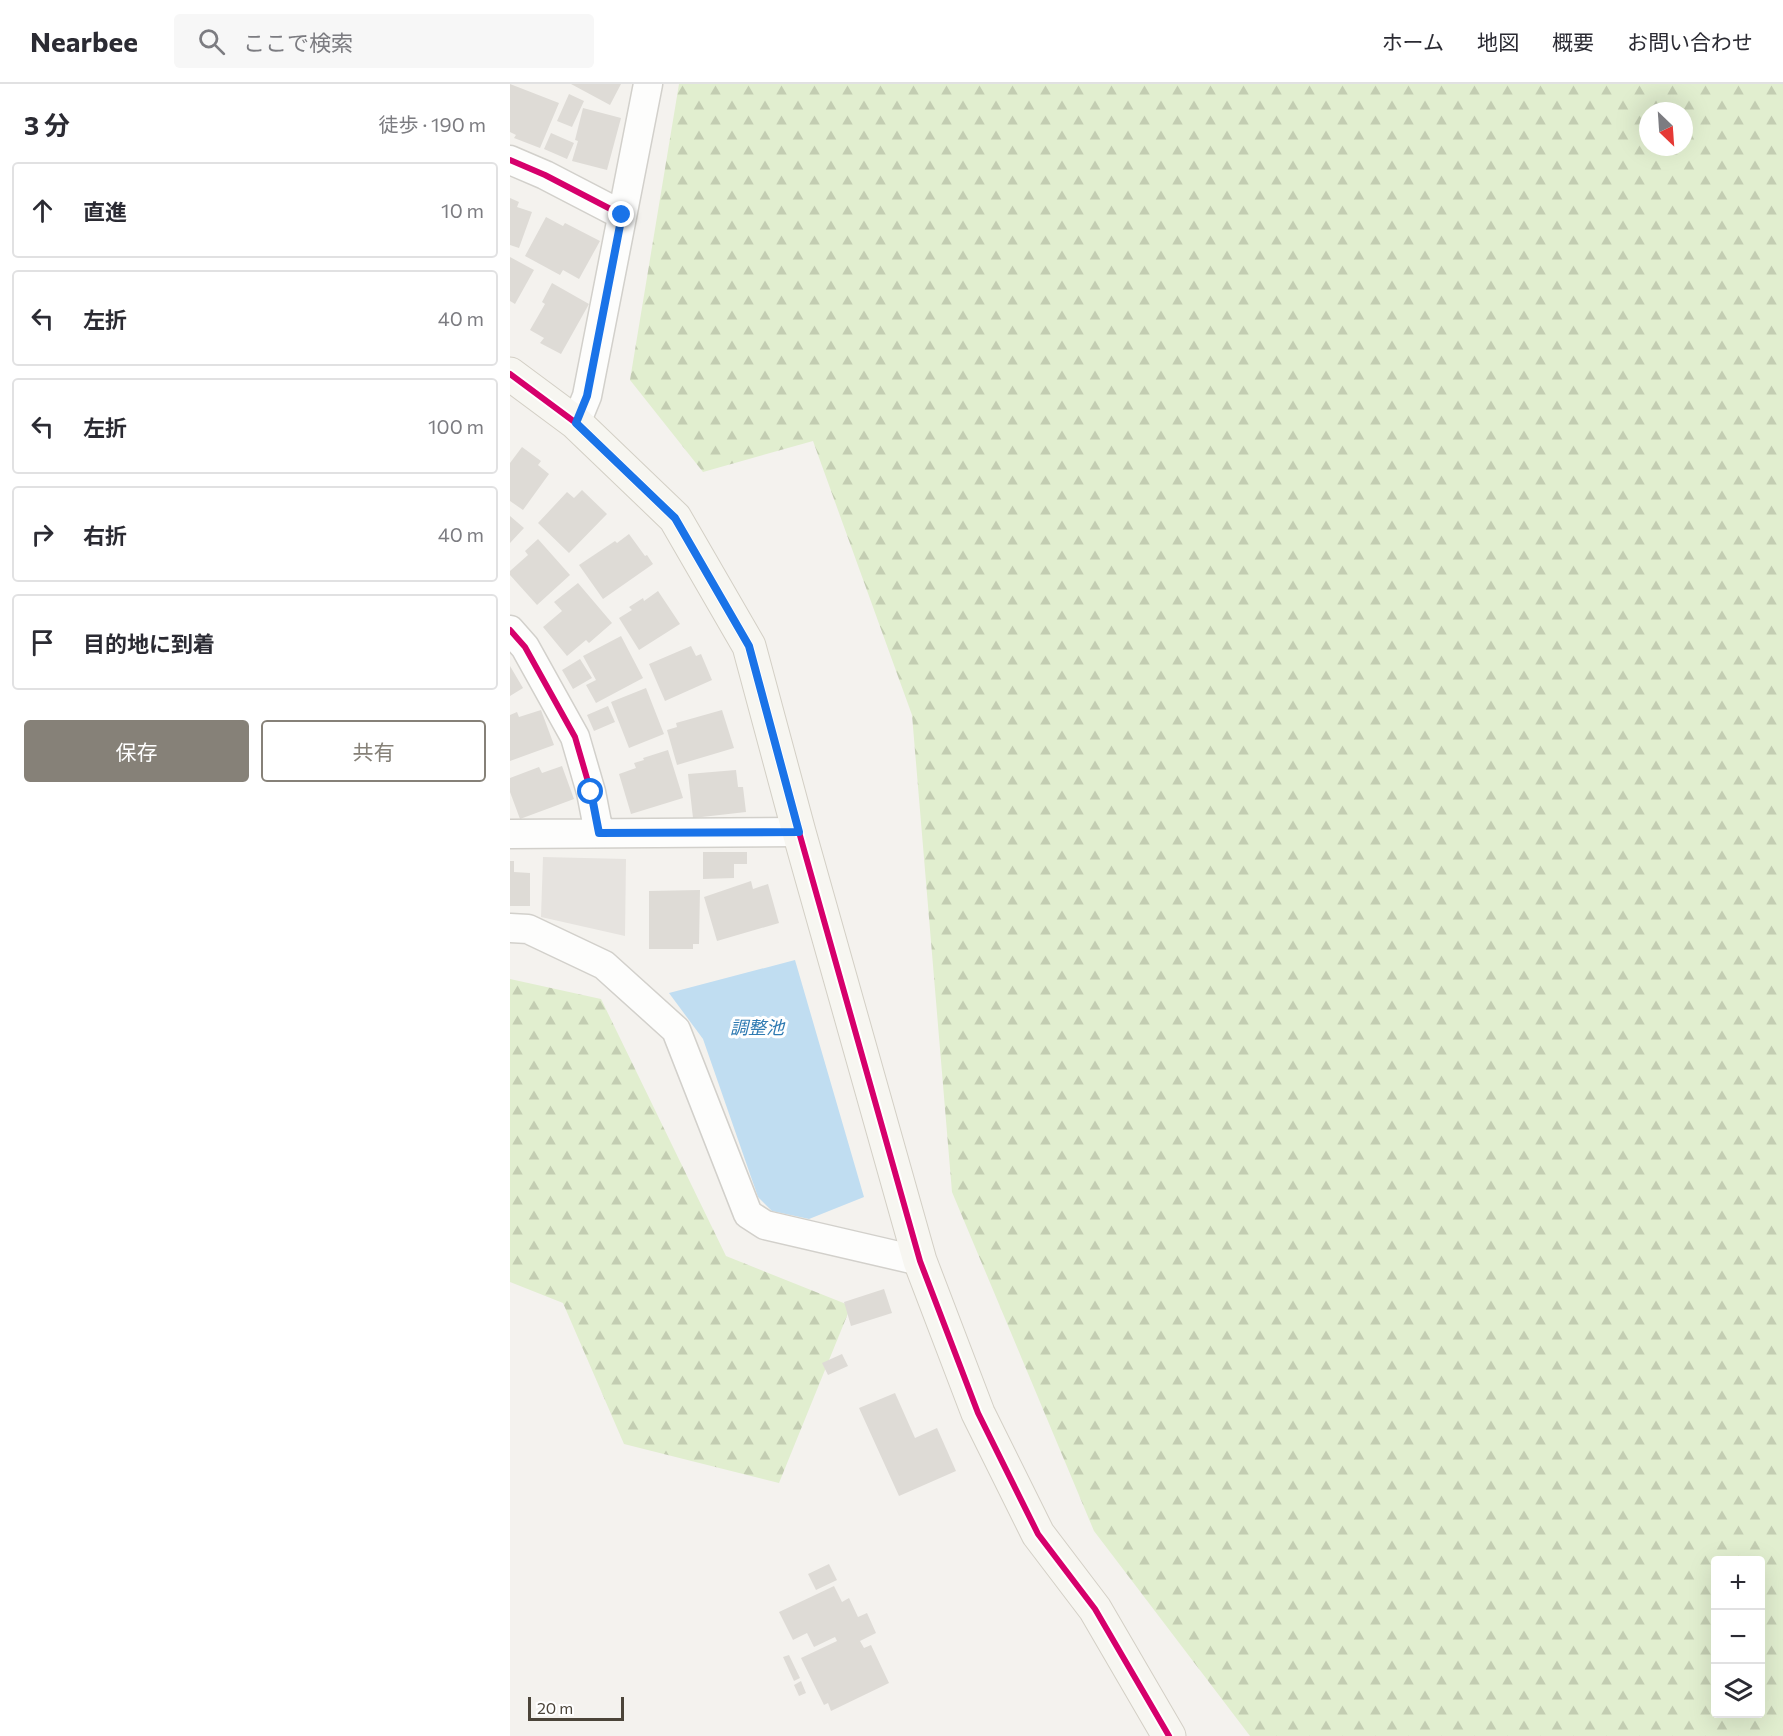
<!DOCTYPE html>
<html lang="ja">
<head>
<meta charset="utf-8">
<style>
  :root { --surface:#fff; --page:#f7f7f7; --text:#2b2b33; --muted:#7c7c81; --line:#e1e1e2; --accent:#868178 }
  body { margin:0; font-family:Commissioner,"Noto Sans JP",sans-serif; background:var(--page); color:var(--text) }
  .controls { position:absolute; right:18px; bottom:18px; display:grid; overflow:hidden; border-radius:6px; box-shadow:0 6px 24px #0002 }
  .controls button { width:54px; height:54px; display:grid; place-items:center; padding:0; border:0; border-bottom:2px solid var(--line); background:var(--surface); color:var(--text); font:30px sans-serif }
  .compass { position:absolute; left:1129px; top:18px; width:54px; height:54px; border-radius:50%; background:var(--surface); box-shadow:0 6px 24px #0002; rotate:155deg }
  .scale { position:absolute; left:18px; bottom:15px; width:96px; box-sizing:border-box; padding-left:6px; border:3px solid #4b4439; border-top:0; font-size:16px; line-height:21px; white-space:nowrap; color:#4b4439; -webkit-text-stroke:4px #fff; paint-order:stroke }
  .stop { position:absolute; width:18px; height:18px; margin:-14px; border:4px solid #1a73e8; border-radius:50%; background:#fff }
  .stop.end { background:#1a73e8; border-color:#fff; box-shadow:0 2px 6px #0008 }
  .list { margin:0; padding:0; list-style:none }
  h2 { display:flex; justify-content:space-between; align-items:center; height:78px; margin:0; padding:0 24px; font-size:26px }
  h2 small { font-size:20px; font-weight:400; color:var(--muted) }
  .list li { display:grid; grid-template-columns:39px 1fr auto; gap:18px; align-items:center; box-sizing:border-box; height:96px; margin:0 12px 12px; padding:0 12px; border:2px solid var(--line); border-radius:6px }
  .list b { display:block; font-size:22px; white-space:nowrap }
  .list em { font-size:20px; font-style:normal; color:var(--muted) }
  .actions { display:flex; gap:12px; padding:18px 24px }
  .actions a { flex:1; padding:14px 0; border:2px solid var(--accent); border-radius:6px; text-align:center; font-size:21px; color:var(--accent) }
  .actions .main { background:var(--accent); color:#fff }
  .icon { flex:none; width:33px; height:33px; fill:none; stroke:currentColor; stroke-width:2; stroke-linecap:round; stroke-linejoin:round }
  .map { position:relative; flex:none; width:1273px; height:1652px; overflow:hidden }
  header { display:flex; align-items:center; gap:36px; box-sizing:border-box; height:84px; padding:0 30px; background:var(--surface); border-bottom:2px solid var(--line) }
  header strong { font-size:28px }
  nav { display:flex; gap:33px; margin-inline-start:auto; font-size:21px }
  .search { width:420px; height:54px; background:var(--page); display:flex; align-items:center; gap:15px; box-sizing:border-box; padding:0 21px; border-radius:6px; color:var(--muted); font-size:22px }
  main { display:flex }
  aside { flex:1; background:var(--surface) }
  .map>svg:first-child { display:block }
  .forest { fill:url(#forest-firs); fill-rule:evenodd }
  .parking { fill:#e6e3df }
  .water { fill:#c0ddf1 }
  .building { fill:#dedbd6 }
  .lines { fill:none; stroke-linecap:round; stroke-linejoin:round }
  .street-casing { stroke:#d2d0cb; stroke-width:31 }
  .secondary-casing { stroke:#d3cfc5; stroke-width:35 }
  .street { stroke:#fdfdfc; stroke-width:28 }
  .secondary { stroke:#f7f6f1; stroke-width:33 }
  .cycleway-casing { stroke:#fff; stroke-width:10 }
  .cycleway { stroke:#d6006c; stroke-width:6 }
  .route { stroke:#1a73e8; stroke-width:8 }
  .labels { text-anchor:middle; stroke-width:6; stroke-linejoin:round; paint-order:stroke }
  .water-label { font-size:18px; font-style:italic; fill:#2e7ab2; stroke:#fff }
</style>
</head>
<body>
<header>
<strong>Nearbee</strong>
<div class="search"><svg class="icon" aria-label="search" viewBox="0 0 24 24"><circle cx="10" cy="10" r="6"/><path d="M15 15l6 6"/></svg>ここで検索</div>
<nav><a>ホーム</a><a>地図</a><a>概要</a><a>お問い合わせ</a></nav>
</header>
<main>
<aside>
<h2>3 分<small>徒歩 · 190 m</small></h2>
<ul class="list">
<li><svg class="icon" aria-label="ahead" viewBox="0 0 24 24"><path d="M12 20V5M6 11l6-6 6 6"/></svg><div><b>直進</b></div><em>10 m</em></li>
<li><svg class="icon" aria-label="left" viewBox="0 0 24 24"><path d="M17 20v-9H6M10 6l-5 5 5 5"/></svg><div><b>左折</b></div><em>40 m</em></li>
<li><svg class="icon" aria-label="left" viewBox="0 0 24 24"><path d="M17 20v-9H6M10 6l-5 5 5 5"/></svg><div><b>左折</b></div><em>100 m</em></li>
<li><svg class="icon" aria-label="right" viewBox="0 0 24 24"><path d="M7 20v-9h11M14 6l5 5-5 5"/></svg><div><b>右折</b></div><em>40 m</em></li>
<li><svg class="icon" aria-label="arrive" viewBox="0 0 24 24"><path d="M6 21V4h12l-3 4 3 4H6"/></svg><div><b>目的地に到着</b></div></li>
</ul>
<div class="actions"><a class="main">保存</a><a>共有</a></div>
</aside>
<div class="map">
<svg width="1273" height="1652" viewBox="0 0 1273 1652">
  <defs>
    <pattern id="forest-firs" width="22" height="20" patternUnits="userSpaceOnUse" patternTransform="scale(1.5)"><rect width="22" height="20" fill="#e1eecf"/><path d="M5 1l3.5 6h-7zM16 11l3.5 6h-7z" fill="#c3cdb2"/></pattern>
  </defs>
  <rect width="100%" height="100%" fill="#f4f2ee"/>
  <path class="forest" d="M169 0H1273V1652H740L584 1447 442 1108 402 631 303 357 193 388 120 296ZM1138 27H1174V63H1138ZM1206 1476H1250V1630H1206Z
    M0 895 91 915 216 1172 341 1222 269 1399 114 1360 53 1219 0 1198Z"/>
  <path class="parking" d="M33 773 116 775 115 852 31 833Z"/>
  <path class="water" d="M285 876 354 1113 299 1135 262 1127 248 1113 193 955 159 909Z"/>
  <path class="building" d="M0 0 49 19 30 64 4 54 6 51 0 48Z
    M61 0H111L100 21Z
    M59 10 74 17 62 43 47 37Z
    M73 24 111 34 97 86 62 77 68 57 65 56Z
    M41 49 64 59 57 75 34 65Z
    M0 114 9 118 7 123 22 128 9 164 0 161Z
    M36 133 53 142 55 139 90 157 69 195 53 186 50 191 15 172Z
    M0 173 24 186 5 220 0 217Z
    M42 199 79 220 51 270 30 259 34 254 20 246 35 220 32 218Z
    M12 363 31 377 28 381 39 390 13 426 0 417V379Z
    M72 406 97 430 59 469 28 439 57 408 64 414Z
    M0 432 14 444 0 459Z
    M119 450 135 472 137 471 143 480 93 515 69 481 105 457 107 459Z
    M28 455 60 491 27 521 0 491V487L18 471 15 467Z
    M68 499 102 539 79 559 76 556 57 572 33 543 52 527 44 518Z
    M148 507 170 540 129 566 109 534 122 526 119 523 133 514 134 517Z
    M111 552 133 594 86 619 76 601 86 596 73 572Z
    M181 562 186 572 191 570 202 596 155 617 139 580Z
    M70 575 82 594 63 605 52 586Z
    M0 582 13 604 0 612Z
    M136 604 154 650 119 664 101 618Z
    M98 622 105 638 84 647 77 631Z
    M31 626 44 661 0 677V631L7 628 9 633Z
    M212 626 224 664 167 681 157 646 167 643 166 639Z
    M158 666 173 714 121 730 109 690 126 684 124 679 134 676 133 674Z
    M52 682 64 715 10 735 0 708V694L29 683 32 689Z
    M226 686 228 703H233L236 728 183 734 178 690Z
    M193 768H237V780H224V794L193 795Z
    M0 777H4V788L20 789V822H0Z
    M241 797 243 805 258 800 269 839 207 857 194 813Z
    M190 806 189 860H183V865H139V807Z
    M374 1205 382 1229 341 1242 334 1218Z
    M332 1270 338 1282 318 1291 312 1279Z
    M385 1309 405 1354 427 1344 446 1387 389 1412 349 1324Z
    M319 1480 327 1496 306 1506 298 1490Z
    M324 1502 332 1518 339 1514 348 1533 357 1529 366 1549 350 1557 354 1564 361 1561 379 1599 321 1627 318 1619 314 1621 291 1574 327 1557 325 1553 304 1563 297 1549 283 1556 269 1528Z
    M279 1571 290 1594 284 1597 273 1573Z
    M291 1597 296 1609 289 1612 284 1601Z"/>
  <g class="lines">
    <g class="street-casing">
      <path id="street" d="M0 76 35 91 112 131
        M66 339 77 312 138 0
        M0 546 15 563 65 653 81 708 89 749
        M0 750 289 748
        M0 844 18 845 94 881 166 946 238 1130 255 1141 410 1177"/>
    </g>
    <g class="secondary-casing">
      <path id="secondary" d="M0 290 66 339 165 434 239 562 289 748 410 1177 468 1329 528 1450 585 1525 659 1652"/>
    </g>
    <use href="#street" class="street"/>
    <use href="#secondary" class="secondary"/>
    <g class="cycleway-casing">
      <path id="cycleway" d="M0 76 35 91 112 131
        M0 290 66 339 165 434 239 562 289 748 410 1177 468 1329 528 1450 585 1525 659 1652
        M0 546 15 563 65 653 81 708 89 749"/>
    </g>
    <use href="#cycleway" class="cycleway"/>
  </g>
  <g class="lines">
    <path class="route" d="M81 708 89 749 289 748 239 562 165 434 66 339 77 312 112 131"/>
  </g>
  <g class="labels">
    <g class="water-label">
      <text x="247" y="950">調整池</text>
    </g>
  </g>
</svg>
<div class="controls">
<button>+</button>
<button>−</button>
<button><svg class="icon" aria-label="layers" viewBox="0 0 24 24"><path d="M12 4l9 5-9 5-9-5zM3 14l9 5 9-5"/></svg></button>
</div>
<svg class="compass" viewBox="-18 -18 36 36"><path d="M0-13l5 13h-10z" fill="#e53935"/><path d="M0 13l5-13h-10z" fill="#7c7c81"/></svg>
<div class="scale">20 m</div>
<div class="stop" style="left:81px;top:708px"></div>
<div class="stop end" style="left:112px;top:131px"></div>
</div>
</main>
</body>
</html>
